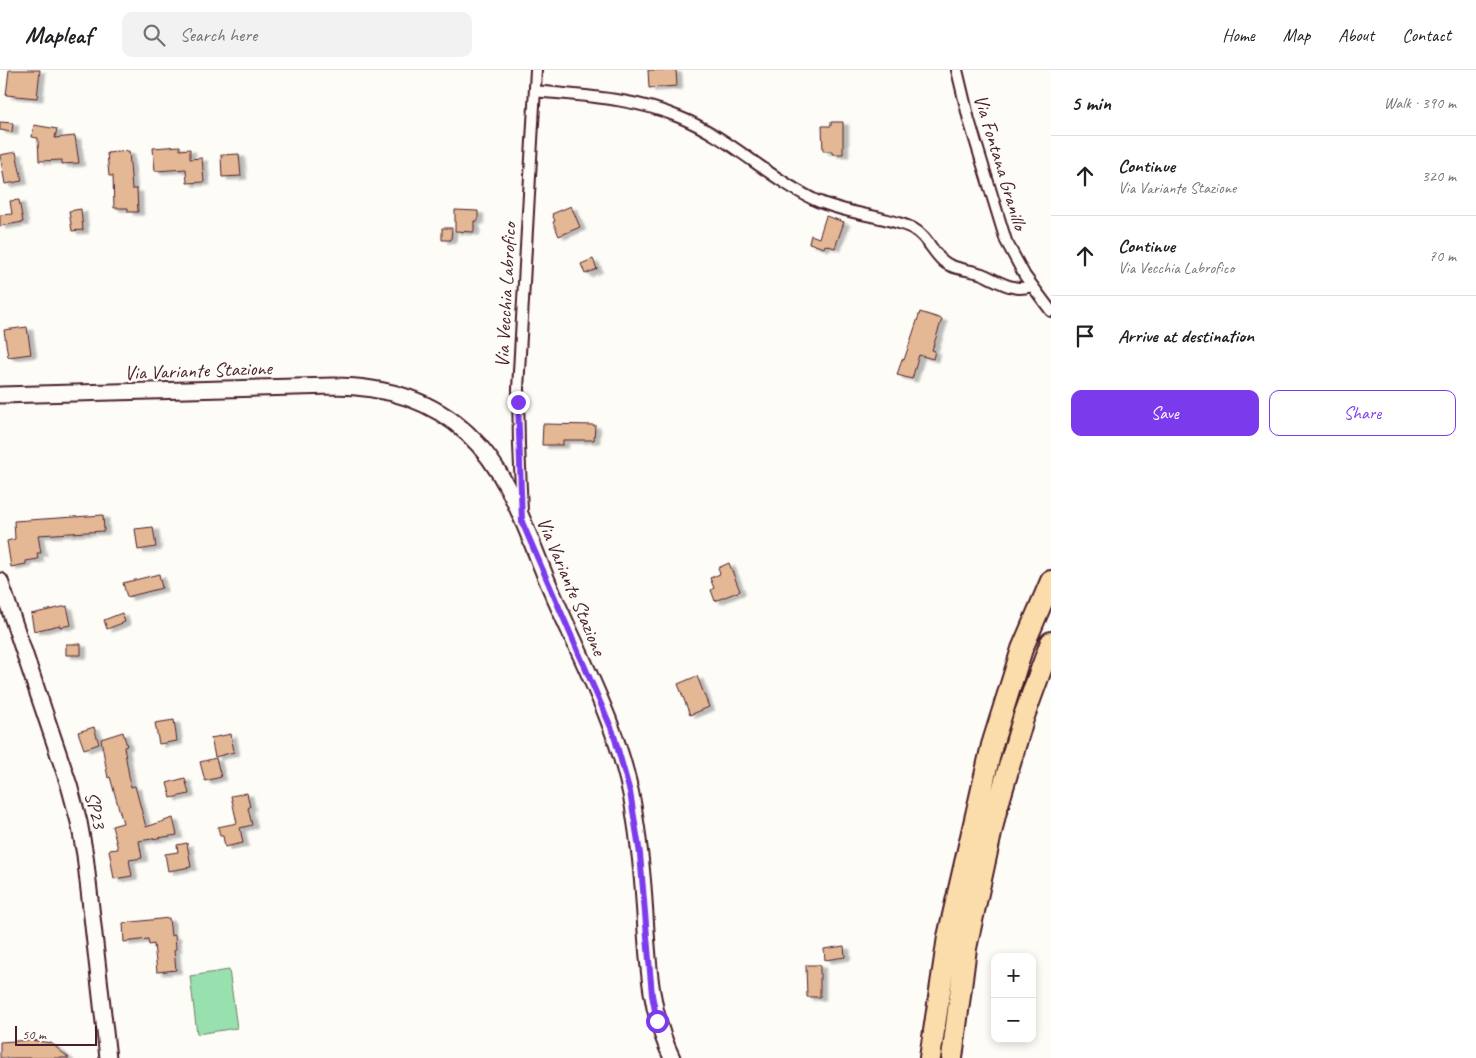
<!DOCTYPE html>
<html lang="en">
<head>
<meta charset="utf-8">
<style>
  :root { --surface:#fff; --page:#f2f2f2; --text:#202124; --muted:#757577; --line:#e0e0e0; --accent:#7c3aed }
  body { margin:0; font-family:Caveat,sans-serif; background:var(--page); color:var(--text) }
  .controls { position:absolute; right:15px; bottom:15px; display:grid; overflow:hidden; border-radius:10px; box-shadow:0 2px 8px #0003 }
  .controls button { width:45px; height:45px; display:grid; place-items:center; padding:0; border:0; border-bottom:1px solid var(--line); background:var(--surface); color:var(--text); font:25px sans-serif }
  .scale { position:absolute; left:15px; bottom:12px; width:82px; box-sizing:border-box; padding-left:5px; border:2px solid #4a1f2b; border-top:0; font-size:14px; line-height:18px; white-space:nowrap; color:#4a1f2b; -webkit-text-stroke:4px #fdfcf7; paint-order:stroke }
  .stop { position:absolute; width:15px; height:15px; margin:-11px; border:4px solid #7c3aed; border-radius:50%; background:#fff }
  .stop.end { background:#7c3aed; border-color:#fff; box-shadow:0 1px 5px #0008 }
  .list { margin:0; padding:0; list-style:none }
  h2 { display:flex; justify-content:space-between; align-items:center; height:65px; margin:0; padding:0 20px; font-size:21px }
  h2 small { font-size:16px; font-weight:400; color:var(--muted) }
  .list li { display:grid; grid-template-columns:32px 1fr auto; gap:15px; align-items:center; box-sizing:border-box; height:80px; padding:0 20px; border-top:1px solid var(--line) }
  .list b { display:block; font-size:19px; white-space:nowrap }
  .list p { margin:0; font-size:16px; white-space:nowrap; color:var(--muted) }
  .list em { font-size:16px; font-style:normal; color:var(--muted) }
  .actions { display:flex; gap:10px; padding:15px 20px }
  .actions a { flex:1; padding:11px 0; border:1px solid var(--accent); border-radius:10px; text-align:center; font-size:18px; color:var(--accent) }
  .actions .main { background:var(--accent); color:#fff }
  .icon { flex:none; width:28px; height:28px; fill:none; stroke:currentColor; stroke-width:2; stroke-linecap:round; stroke-linejoin:round }
  .map { position:relative; flex:none; width:1051px; height:988px; overflow:hidden }
  header { display:flex; align-items:center; gap:30px; box-sizing:border-box; height:70px; padding:0 25px; background:var(--surface); border-bottom:1px solid var(--line) }
  header strong { font-size:24px }
  nav { display:flex; gap:28px; margin-inline-start:auto; font-size:18px }
  .search { width:350px; height:45px; background:var(--page); display:flex; align-items:center; gap:12px; box-sizing:border-box; padding:0 18px; border-radius:10px; color:var(--muted); font-size:19px }
  main { display:flex }
  aside { flex:1; background:var(--surface) }
  .map>svg:first-child { display:block }
  .green { fill:#98e0ae; stroke:#71806c }
  .building { fill:#e4b894; stroke:#4a1f2b; filter:url(#shadow) }
  .lines { fill:none; stroke-linecap:round; stroke-linejoin:round }
  .street-casing { stroke:#4a1f2b; stroke-width:14 }
  .secondary-casing { stroke:#4a1f2b; stroke-width:19 }
  .highway-casing { stroke:#4a1f2b; stroke-width:24 }
  .street { stroke:#fdfcf7; stroke-width:10 }
  .secondary { stroke:#fdfcf7; stroke-width:15 }
  .highway { stroke:#fbddab; stroke-width:20 }
  .route { stroke:#7c3aed; stroke-width:6 }
  .labels { text-anchor:middle; stroke-width:4.5; stroke-linejoin:round; paint-order:stroke }
  .street-label { font-size:20px; fill:#4a1f2b; stroke:#fdfcf7 }
</style>
</head>
<body>
<header>
<strong>Mapleaf</strong>
<div class="search"><svg class="icon" aria-label="search" viewBox="0 0 24 24"><circle cx="10" cy="10" r="6"/><path d="M15 15l6 6"/></svg>Search here</div>
<nav><a>Home</a><a>Map</a><a>About</a><a>Contact</a></nav>
</header>
<main>
<div class="map">
<svg width="1051" height="988" viewBox="0 0 1051 988">
  <defs>
    <filter id="shadow"><feDropShadow dx="5.5" dy="3" stdDeviation="1" flood-color="#0004"/></filter>
  </defs>
  <rect width="100%" height="100%" fill="#fdfcf7"/>
  <filter id="ink" filterUnits="userSpaceOnUse"><feTurbulence type="fractalNoise" baseFrequency=".02" numOctaves="2"/><feDisplacementMap in="SourceGraphic" scale="10" xChannelSelector="R" yChannelSelector="G"/><feConvolveMatrix kernelMatrix="1 2 1 2 8 2 1 2 1" color-interpolation-filters="sRGB"/></filter>
  <g filter="url(#ink)">
    <path class="green" d="M229 900 237 958 197 964 190 906Z"/>
    <path class="building" d="M9 0H40L37 28 6 25Z
      M648 0H676L677 16 649 18Z
      M0 52 13 53 12 62 0 60Z
      M831 52H843V84H832V81H823L822 56H831Z
      M34 55 57 59 55 68 75 66 79 93 62 94V90L39 91 38 68 32 67Z
      M180 76V80L190 79V89L202 88 204 112 187 113 186 99 155 101 153 78Z
      M129 81 132 119H137L138 142H128V138H114L113 106H109L107 83Z
      M16 82 22 111 5 114 0 85Z
      M239 84 241 106 222 107 221 85Z
      M19 130 23 152 0 156V145L12 144 10 131Z
      M571 136 580 157 559 166 553 152 555 151 552 144Z
      M81 139 83 160 72 161 69 141Z
      M455 140 478 141V151H474V162L455 161Z
      M826 146 844 152 835 178 825 175 824 178 809 173 811 165 819 168Z
      M442 158H452L451 170H442Z
      M593 189 597 199 585 204 581 194Z
      M920 242 942 249 932 280 935 281 933 289 919 285 912 309 897 305 902 289 904 290Z
      M27 257 31 284 8 287 4 260Z
      M543 354 595 355 594 370H563V375H542Z
      M103 445 104 461 38 465 41 483H37L38 489 26 491V494L11 497 7 471 15 469 14 451Z
      M153 457 156 477 138 480 135 459Z
      M729 493 740 521 715 531 711 520 714 518 710 508 720 504 718 498Z
      M159 504 162 518 127 527 123 513Z
      M67 536 71 555 60 557V555L34 561 31 544Z
      M122 543 125 552 107 559 104 550Z
      M66 574H81V585H66Z
      M697 606 709 637 690 645 678 614Z
      M174 650 177 671 159 674 155 653Z
      M94 657 99 674 84 679 78 662Z
      M123 662 127 676 124 677 131 717 135 716 146 757 173 748 177 765 139 771 142 788 129 790 132 806 114 809 109 780 118 779 112 756 123 753 110 707 108 708 101 669Z
      M231 664 234 682 215 687 211 668Z
      M216 688 221 707 205 711 200 692Z
      M185 708 189 724 171 728 167 713Z
      M247 723 250 737 248 738 252 755 240 758 243 773 225 777 223 766H220L218 757 237 753 231 726Z
      M187 773 191 797 168 801 165 784 178 782 177 775Z
      M169 848 171 866 175 865 176 879 174 880 176 900 157 902 154 874 149 875 148 869 124 872 123 853Z
      M844 876 845 887 825 890 824 879Z
      M806 895H820V927H807Z
      M31 970 51 973 69 988H0V972Z"/>
    <g class="lines">
      <g class="street-casing">
        <path id="street" d="M957 0 969 50 1006 171 1025 206 1051 241
          M535 21C584 26 634 28 679 47 729 67 767 107 815 130 835 139 858 143 880 148 891 151 902 153 912 158 927 166 931 180 943 191 953 200 969 199 982 204 992 208 1002 215 1013 217 1019 219 1025 218 1032 216
          M522 441 519 375 518 319 536 0"/>
      </g>
      <g class="secondary-casing">
        <path id="secondary" d="M0 325 333 316C384 316 431 329 468 364 512 405 528 468 552 522 582 591 620 660 633 735 639 771 643 808 645 845 648 894 650 943 672 988
          M0 511 69 715 79 752 85 785 108 988"/>
      </g>
      <g class="highway-casing">
        <path id="highway" d="M930 988 948 867 992 675 1022 579 1051 511
          M952 988 966 878 995 745 1023 649 1051 572"/>
      </g>
      <use href="#street" class="street"/>
      <use href="#secondary" class="secondary"/>
      <use href="#highway" class="highway"/>
    </g>
  </g>
  <g class="lines" filter="url(#ink)">
    <path class="route" d="M518 332 522 452 613 662 630 722 640 784 652 925 657 951"/>
  </g>
  <g class="labels">
    <g class="street-label">
      <text transform="translate(1001 92) rotate(73)" y="7">Via Fontana Granillo</text>
      <text transform="translate(505 225) rotate(-87)" y="7">Via Vecchia Labrofico</text>
      <text transform="translate(198 300) rotate(-2)" y="7">Via Variante Stazione</text>
      <text transform="translate(572 516) rotate(67)" y="7">Via Variante Stazione</text>
      <text transform="translate(96 740) rotate(76)" y="7">SP23</text>
    </g>
  </g>
</svg>
<div class="controls">
<button>+</button>
<button>−</button>
</div>
<div class="scale">50 m</div>
<div class="stop" style="left:657px;top:951px"></div>
<div class="stop end" style="left:518px;top:332px"></div>
</div>
<aside>
<h2>5 min<small>Walk · 390 m</small></h2>
<ul class="list">
<li><svg class="icon" aria-label="ahead" viewBox="0 0 24 24"><path d="M12 20V5M6 11l6-6 6 6"/></svg><div><b>Continue</b><p>Via Variante Stazione</p></div><em>320 m</em></li>
<li><svg class="icon" aria-label="ahead" viewBox="0 0 24 24"><path d="M12 20V5M6 11l6-6 6 6"/></svg><div><b>Continue</b><p>Via Vecchia Labrofico</p></div><em>70 m</em></li>
<li><svg class="icon" aria-label="arrive" viewBox="0 0 24 24"><path d="M6 21V4h12l-3 4 3 4H6"/></svg><div><b>Arrive at destination</b></div></li>
</ul>
<div class="actions"><a class="main">Save</a><a>Share</a></div>
</aside>
</main>
</body>
</html>
